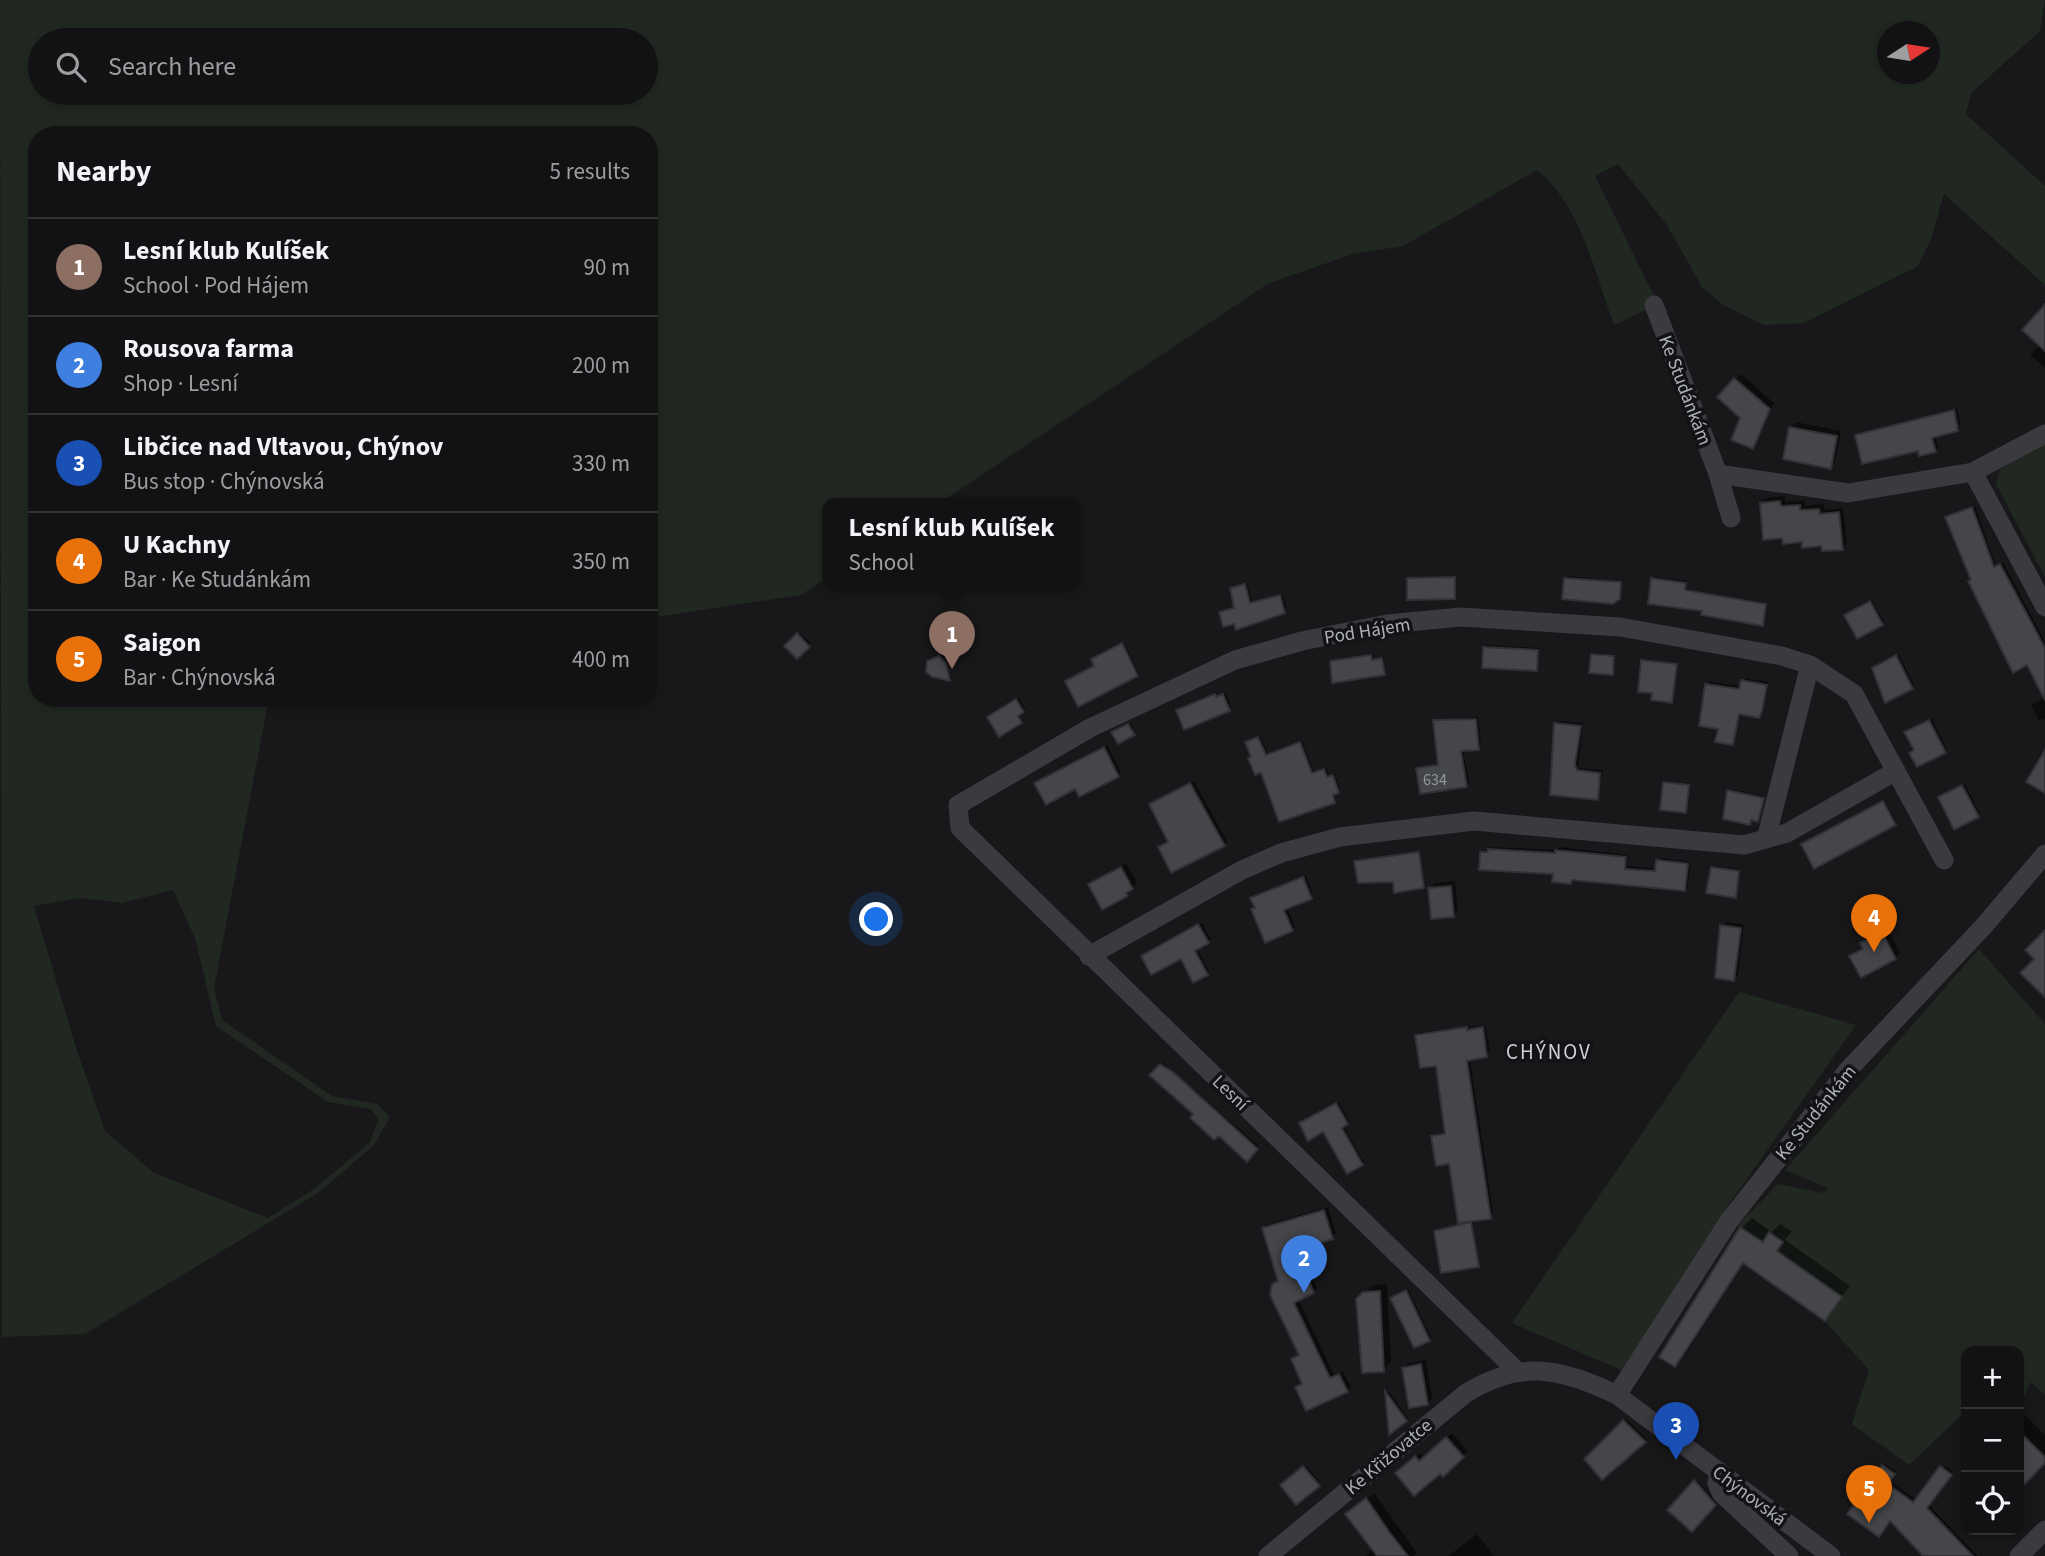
<!DOCTYPE html>
<html lang="en">
<head>
<meta charset="utf-8">
<style>
  :root { --surface:#121214; --page:#1f2022; --text:#f1f3f6; --muted:#9c9ea0; --line:#313234; --accent:#d93025 }
  body { margin:0; font-family:"Source Sans 3",sans-serif; background:var(--page); color:var(--text) }
  .controls { position:absolute; right:21px; bottom:21px; display:grid; overflow:hidden; border-radius:14px; box-shadow:0 4px 10px #0003 }
  .controls button { width:63px; height:63px; display:grid; place-items:center; padding:0; border:0; border-bottom:2px solid var(--line); background:var(--surface); color:var(--text); font:35px sans-serif }
  .compass { position:absolute; left:1877px; top:21px; width:63px; height:63px; border-radius:50%; background:var(--surface); box-shadow:0 4px 10px #0003; rotate:78deg }
  .you { position:absolute; left:877px; top:920px; width:24px; height:24px; margin:-18px; border:5px solid #fff; border-radius:50%; background:#1a73e8; box-shadow:0 0 0 10px #1a73e833 }
  .badge { display:grid; place-items:center; width:46px; height:46px; border-radius:50%; background:var(--accent); color:#fff; font-size:23px; font-weight:700 }
  .pin { position:absolute; translate:-50% -58px; filter:drop-shadow(0 2px 4px #0008) }
  .pin::after { content:''; position:absolute; top:37px; width:24px; height:21px; background:inherit; clip-path:polygon(0 0,100% 0,50% 100%) }
  .popup { position:absolute; left:822px; top:498px; width:259px; height:91px; box-sizing:border-box; display:grid; place-content:center; border-radius:14px; background:var(--surface); filter:drop-shadow(0 2px 5px #0005); font-size:23px; white-space:nowrap; color:var(--muted) }
  .popup b { font-size:26px; color:var(--text) }
  .popup::after { content:''; position:absolute; left:50%; top:100%; margin-left:-14px; border:14px solid transparent; border-top-color:var(--surface) }
  .list { margin:0; padding:0; list-style:none }
  h2 { display:flex; justify-content:space-between; align-items:center; height:91px; margin:0; padding:0 28px; font-size:30px }
  h2 small { font-size:23px; font-weight:400; color:var(--muted) }
  .list li { display:grid; grid-template-columns:46px 1fr auto; gap:21px; align-items:center; box-sizing:border-box; height:98px; padding:0 28px; border-top:2px solid var(--line) }
  .list b { display:block; font-size:26px; white-space:nowrap }
  .list p { margin:0; font-size:23px; white-space:nowrap; color:var(--muted) }
  .list em { font-size:23px; font-style:normal; color:var(--muted) }
  .icon { flex:none; width:38px; height:38px; fill:none; stroke:currentColor; stroke-width:2; stroke-linecap:round; stroke-linejoin:round }
  .map { position:relative; flex:none; width:2045px; height:1556px; overflow:hidden }
  .search { position:absolute; background:var(--surface); box-shadow:0 4px 10px #0003; left:28px; top:28px; width:630px; height:77px; display:flex; align-items:center; gap:18px; box-sizing:border-box; padding:0 24px; border-radius:38px; color:var(--muted); font-size:26px }
  .panel { position:absolute; background:var(--surface); box-shadow:0 4px 10px #0003; left:28px; top:126px; width:630px; height:581px; border-radius:28px }
  .map>svg:first-child { display:block }
  .green { fill:#212821; fill-rule:evenodd }
  .shadow { fill:#0007 }
  .building { fill:#45464a; stroke:#323236; stroke-width:2 }
  .lines { fill:none; stroke-linecap:round; stroke-linejoin:round }
  .minor { stroke:#3a3a3f; stroke-width:19 }
  .labels { text-anchor:middle; stroke-width:7; stroke-linejoin:round; paint-order:stroke }
  .number-label { font-size:16px; fill:#92969c }
  .street-label { font-size:19px; fill:#acb0b8; stroke:#131315 }
  .neighbourhood-label { font-size:21px; letter-spacing:2px; fill:#cccfd5; stroke:#131315 }
</style>
</head>
<body>
<div class="map">
<svg width="2045" height="1556" viewBox="0 0 2045 1556">
  <rect width="100%" height="100%" fill="#18181a"/>
  <path class="green" d="M0 0H2045L2040 31 1971 93 1966 114 2045 186V285L1944 194 1931 239 1918 266 1804 323 1764 325 1722 304 1702 287 1667 225 1618 164 1595 176 1658 304 1614 325C1594 272 1582 207 1537 170L1403 246 1353 254 1269 283 940 503H828V577L801 595 649 618V135H37V698H269L214 988 222 1020 332 1096 377 1104 390 1117 374 1145 321 1191 85 1334 2 1337ZM1888 32H1930V74H1888ZM40 40H646V93H40ZM173 890 195 938 216 1026 328 1102 370 1109 379 1119 369 1143 314 1189 268 1218 154 1173 105 1131 77 1051 34 906 81 898 122 903Z
    M2045 444V577L1996 484 2000 469 2005 466Z
    M1979 949 2045 1024V1395L2031 1382 2019 1407V1351H1966V1411L1909 1465 1852 1424 1869 1370 1825 1321 1841 1297 1777 1251 1783 1241 1769 1233 1763 1242 1738 1225 1778 1184 1823 1193 1828 1188 1785 1170Z
    M1739 992 1856 1025 1722 1214 1626 1372 1512 1323Z"/>
  <path class="shadow" d="M2045 307V368L2030 355 2040 344Z
    M1741 374 1774 403 1752 447 1742 418 1720 397Z
    M1957 408 1961 427 1960 428 1955 409Z
    M1952 409 1956 430 1935 435 1938 448 1935 451 1857 436Z
    M1796 422 1841 431 1835 462 1830 467 1791 427Z
    M1785 496V502L1804 500 1805 506 1824 504V510L1843 508 1847 543 1842 548 1803 540 1761 503 1767 498Z
    M1975 506 1996 566 2003 562 2045 642V696L1947 517Z
    M1456 576 1455 597 1409 579 1411 577Z
    M1568 576 1622 581 1621 595 1613 602 1566 578Z
    M1655 577 1687 581 1686 589 1767 603 1764 622 1762 624 1653 579Z
    M1247 583 1252 602 1282 594 1287 609 1221 612 1236 607 1232 589Z
    M1872 600 1884 622 1882 624 1848 613Z
    M800 633 811 644 797 657 786 646Z
    M1124 643 1139 673 1079 705 1096 666 1095 658Z
    M1486 645 1539 648 1538 667 1536 669 1484 648Z
    M1595 652 1615 655 1612 673 1593 654Z
    M1373 654V659L1384 657V673L1332 662Z
    M942 655 948 661 949 679 931 660Z
    M1899 655 1914 685 1886 701 1876 666Z
    M1645 659 1678 663 1671 701 1654 692 1643 661Z
    M1746 678 1769 682 1762 712 1758 716 1741 712 1732 743 1720 728 1707 685 1710 682 1742 686Z
    M1217 693 1218 696 1226 693 1231 707 1185 728 1180 709Z
    M2045 697V719L2039 721 2031 705Z
    M1019 698 1025 709 1019 713 1021 722 991 715Z
    M1478 717 1481 746 1463 749 1469 783 1466 786 1418 769 1440 763 1434 721 1437 719Z
    M1932 719 1947 750 1918 765 1909 731Z
    M1559 721 1583 723 1578 768 1602 770 1597 798 1552 794 1556 724Z
    M1131 723 1134 734 1115 730Z
    M1260 736 1268 754 1302 741 1314 772 1326 768 1329 776 1335 774 1340 789 1334 793 1336 799 1334 801 1262 771 1256 773 1247 743Z
    M1107 745 1121 772 1118 775 1036 783Z
    M1194 781 1227 841 1224 844 1160 847 1169 841 1151 804Z
    M1667 781 1690 784 1685 811 1665 783Z
    M1965 784 1980 814 1978 816 1942 796Z
    M1731 789 1764 796 1757 820 1752 819 1749 823 1729 791Z
    M1885 801 1897 822 1895 824 1805 843Z
    M1492 847 1557 850 1560 847 1628 855 1627 866 1657 869 1661 858 1690 862 1688 886 1684 889 1574 879 1571 882 1555 873 1481 852Z
    M1420 851 1423 886 1394 880 1356 862Z
    M1126 863 1137 883 1127 895 1090 884Z
    M1715 866 1740 869 1735 896 1713 868Z
    M1306 876 1313 895 1287 907 1295 927 1292 929 1256 907 1252 898 1255 896Z
    M1455 881 1458 910 1453 915 1430 889 1435 883Z
    M1726 922 1744 924 1738 975 1734 979 1722 926Z
    M1202 923 1211 939 1197 948 1209 971 1207 973 1181 957 1146 954Z
    M1887 928 1900 953 1895 958 1851 956 1864 947 1862 943 1867 939Z
    M1486 1025 1490 1052 1470 1059 1493 1213 1472 1220 1478 1265 1436 1231 1460 1224 1451 1162 1433 1137 1447 1132 1437 1064 1417 1036 1421 1032Z
    M1163 1063 1259 1146 1247 1159 1151 1075Z
    M1339 1102 1349 1121 1343 1125 1364 1162 1362 1164 1324 1130 1303 1121Z
    M1328 1207 1336 1234 1300 1247 1317 1288 1298 1299 1334 1375 1343 1371 1351 1387 1347 1391 1297 1388 1303 1383 1293 1359 1300 1354 1273 1285 1280 1280 1264 1228 1268 1224Z
    M1752 1218 1772 1232 1780 1224 1792 1231 1785 1240 1850 1286 1825 1318 1745 1262 1685 1355 1675 1365 1661 1356 1742 1228Z
    M1387 1284 1391 1362 1383 1370 1358 1300 1373 1285Z
    M1408 1289 1431 1337 1429 1339 1392 1298Z
    M1426 1360 1432 1398 1427 1404 1404 1368 1409 1363Z
    M1388 1391 1408 1418 1391 1432 1387 1392Z
    M2023 1413 2045 1435V1461L2019 1487V1417Z
    M1626 1419 1647 1439 1602 1478 1587 1459Z
    M1452 1433 1468 1451 1443 1474 1402 1469 1421 1453 1424 1457Z
    M1885 1464 1896 1471 1889 1481 1917 1500 1944 1465 1953 1471 1928 1504 1978 1556H1927L1890 1519 1883 1466Z
    M1306 1465 1320 1483 1296 1503 1282 1485Z
    M1697 1480 1717 1502 1692 1530 1670 1510Z
    M1374 1493 1417 1553 1414 1556H1365L1374 1549 1354 1508Z
    M1477 1534 1494 1556H1448Z"/>
  <path class="building" d="M2045 304V351L2022 330Z
    M1734 378 1770 409 1753 449 1731 440 1740 418 1717 397Z
    M1954 410 1958 431 1932 438 1936 452 1919 456 1918 451 1862 464 1855 435Z
    M1789 427 1837 436 1831 469 1783 459Z
    M1780 501 1781 506 1800 505V510L1819 509 1820 514 1839 512 1843 550 1822 551 1821 546 1802 548V542L1783 544 1782 538 1763 540 1760 503Z
    M1972 507 1994 567 2000 564 2045 648V700L2027 665 2013 673 1968 581 1971 580 1945 517Z
    M1455 577V599L1407 600V578Z
    M1564 578 1621 582 1620 599 1613 604 1562 599Z
    M1651 578 1686 583 1685 590 1766 604 1763 626 1701 615 1702 611 1648 604Z
    M1245 584 1250 603 1280 595 1285 613 1236 630 1234 624 1223 627 1219 612 1234 608 1230 588Z
    M1870 601 1883 625 1857 639 1844 615Z
    M797 633 810 647 797 659 784 646Z
    M1122 643 1138 676 1078 707 1065 681 1094 666 1091 659Z
    M1483 647 1538 650 1537 671 1482 668Z
    M1591 654 1614 656 1613 675 1589 673Z
    M1371 655 1372 660 1382 658 1385 675 1332 683 1330 661Z
    M1896 655 1913 689 1885 703 1872 668Z
    M939 656 946 663 950 681 932 677 926 672 927 661Z
    M1641 660 1677 664 1672 703 1651 700 1652 693 1638 692Z
    M1741 680 1767 685 1762 711 1759 718 1739 714 1733 745 1715 742 1718 729 1699 726 1705 684 1739 689Z
    M1215 694 1216 697 1223 694 1230 711 1184 730 1176 710Z
    M1016 699 1024 712 1018 716 1022 723 999 737 987 717Z
    M1476 719 1479 750 1461 751 1467 787 1420 794 1416 768 1438 765 1433 720Z
    M1929 720 1946 753 1917 767 1909 753 1914 750 1904 732Z
    M1554 723 1581 726 1575 764 1577 770 1600 773 1598 800 1550 795Z
    M1128 724 1135 735 1118 744 1111 732Z
    M1258 737 1266 755 1300 742 1312 773 1324 769 1327 777 1333 775 1339 793 1333 795 1335 803 1279 822 1261 773 1255 775 1248 758 1251 757 1245 742Z
    M1104 747 1119 777 1079 797 1075 789 1046 805 1034 783Z
    M2045 750V793L2026 782Z
    M1663 782 1689 785 1686 813 1660 810Z
    M1190 783 1225 846 1171 873 1158 847 1168 842 1149 804Z
    M1962 785 1979 817 1954 830 1938 797Z
    M1727 790 1764 798 1758 822 1751 820 1750 825 1723 819Z
    M1883 801 1896 825 1814 869 1801 844Z
    M1488 849 1555 853V850L1626 857 1625 869 1655 871 1656 860 1684 863 1688 864 1685 891 1572 880 1571 884 1552 882 1553 874 1479 870 1480 852H1487Z
    M1419 852 1424 888 1394 893 1393 882 1358 883 1354 861Z
    M1121 867 1133 889 1126 893 1128 896 1102 910 1088 884Z
    M1711 867 1739 871 1736 898 1706 893Z
    M1303 877 1312 899 1284 910 1293 931 1265 943 1251 909 1255 908 1250 898Z
    M1451 886 1454 917 1431 919 1428 888Z
    M1198 924 1209 943 1195 951 1208 975 1193 983 1181 959 1151 975 1141 956Z
    M1720 925 1741 928 1734 981 1715 978Z
    M2045 930V997L2020 973 2034 959 2025 950Z
    M1882 932 1896 959 1861 978 1849 956 1863 949 1860 943Z
    M1467 1027V1030L1483 1027 1487 1057 1467 1061 1491 1219 1458 1223 1449 1164 1436 1166 1431 1136 1445 1134 1436 1066 1420 1068 1415 1035Z
    M1160 1064 1173 1072 1258 1149 1247 1162 1219 1136 1214 1140 1190 1118 1193 1114 1149 1075Z
    M1336 1103 1348 1124 1342 1128 1363 1165 1347 1174 1323 1132 1308 1141 1299 1123Z
    M1324 1210 1333 1239 1296 1250 1314 1293 1294 1303 1330 1378 1339 1374 1348 1392 1306 1411 1295 1387 1302 1384 1291 1359 1299 1355 1270 1295 1272 1284 1278 1281 1262 1228Z
    M1471 1222 1479 1267 1441 1273 1434 1231Z
    M1740 1227 1763 1242 1769 1232 1783 1242 1777 1251 1842 1297 1825 1321 1743 1263 1675 1367 1659 1357Z
    M1406 1290 1430 1341 1414 1348 1390 1298Z
    M1380 1291 1384 1372 1362 1373 1356 1299 1363 1292Z
    M1421 1364 1428 1405 1409 1408 1402 1368Z
    M1385 1391 1407 1421 1389 1435Z
    M1623 1420 1646 1442 1602 1480 1584 1459Z
    M2019 1431 2045 1457V1463L2019 1490Z
    M1446 1437 1464 1457 1443 1477 1440 1474 1414 1496 1395 1473 1415 1456 1419 1461Z
    M1882 1465 1895 1474 1888 1484 1913 1502 1940 1466 1952 1475 1927 1508 1973 1556H1923L1890 1521 1879 1537 1847 1514Z
    M1303 1466 1320 1486 1296 1505 1280 1485Z
    M1694 1480 1716 1505 1692 1532 1667 1510Z
    M1366 1498 1390 1533 1408 1556H1377L1345 1514Z"/>
  <g class="lines">
    <path class="minor" d="M1654 305 1718 474 1731 518
      M1973 472 2045 607
      M1718 474 1848 493 1973 472 2045 434
      M1766 839 1810 665
      M1089 956 1242 870 1281 853 1340 837 1474 821 1744 845 1787 833 1896 771
      M1518 1372 960 828 958 805 1090 728 1235 660 1302 641 1387 624 1461 617 1620 627 1782 656 1810 665 1854 694 1944 860
      M1617 1395 1729 1221 1848 1070 1983 927 2045 854
      M1719 1471 1717 1483 1721 1493 1789 1556
      M1268 1556 1465 1394C1521 1359 1561 1368 1617 1395L1831 1556
      M2019 1556 2045 1530"/>
  </g>
  <g class="labels">
    <g class="number-label">
      <text x="1435" y="785">634</text>
    </g>
    <g class="street-label">
      <text transform="translate(1686 390) rotate(69)" y="7">Ke Studánkám</text>
      <text transform="translate(1367 630) rotate(-9)" y="7">Pod Hájem</text>
      <text transform="translate(1231 1092) rotate(44)" y="7">Lesní</text>
      <text transform="translate(1815 1112) rotate(-51)" y="7">Ke Studánkám</text>
      <text transform="translate(1388 1456) rotate(-40)" y="7">Ke Křižovatce</text>
      <text transform="translate(1750 1495) rotate(37)" y="7">Chýnovská</text>
    </g>
    <g class="neighbourhood-label">
      <text x="1549" y="1059">CHÝNOV</text>
    </g>
  </g>
</svg>
<div class="controls">
<button>+</button>
<button>−</button>
<button><svg class="icon" aria-label="locate" viewBox="0 0 24 24"><circle cx="12" cy="12" r="6"/><path d="M12 2v4M12 18v4M2 12h4M18 12h4"/></svg></button>
</div>
<svg class="compass" viewBox="-18 -18 36 36"><path d="M0-13l5 13h-10z" fill="#e53935"/><path d="M0 13l5-13h-10z" fill="#9c9ea0"/></svg>
<div class="you"></div>
<div class="pin badge" style="left:952px;top:669px;background:#8d6e63">1</div>
<div class="popup"><b>Lesní klub Kulíšek</b>School</div>
<div class="pin badge" style="left:1304px;top:1293px;background:#3f7fe0">2</div>
<div class="pin badge" style="left:1676px;top:1460px;background:#1a4fb4">3</div>
<div class="pin badge" style="left:1874px;top:952px;background:#e8710a">4</div>
<div class="pin badge" style="left:1869px;top:1523px;background:#e8710a">5</div>
<div class="search"><svg class="icon" aria-label="search" viewBox="0 0 24 24"><circle cx="10" cy="10" r="6"/><path d="M15 15l6 6"/></svg>Search here</div>
<section class="panel">
<h2>Nearby<small>5 results</small></h2>
<ul class="list">
<li><span class="badge" style="background:#8d6e63">1</span><div><b>Lesní klub Kulíšek</b><p>School · Pod Hájem</p></div><em>90 m</em></li>
<li><span class="badge" style="background:#3f7fe0">2</span><div><b>Rousova farma</b><p>Shop · Lesní</p></div><em>200 m</em></li>
<li><span class="badge" style="background:#1a4fb4">3</span><div><b>Libčice nad Vltavou, Chýnov</b><p>Bus stop · Chýnovská</p></div><em>330 m</em></li>
<li><span class="badge" style="background:#e8710a">4</span><div><b>U Kachny</b><p>Bar · Ke Studánkám</p></div><em>350 m</em></li>
<li><span class="badge" style="background:#e8710a">5</span><div><b>Saigon</b><p>Bar · Chýnovská</p></div><em>400 m</em></li>
</ul>
</section>
</div>
</body>
</html>
